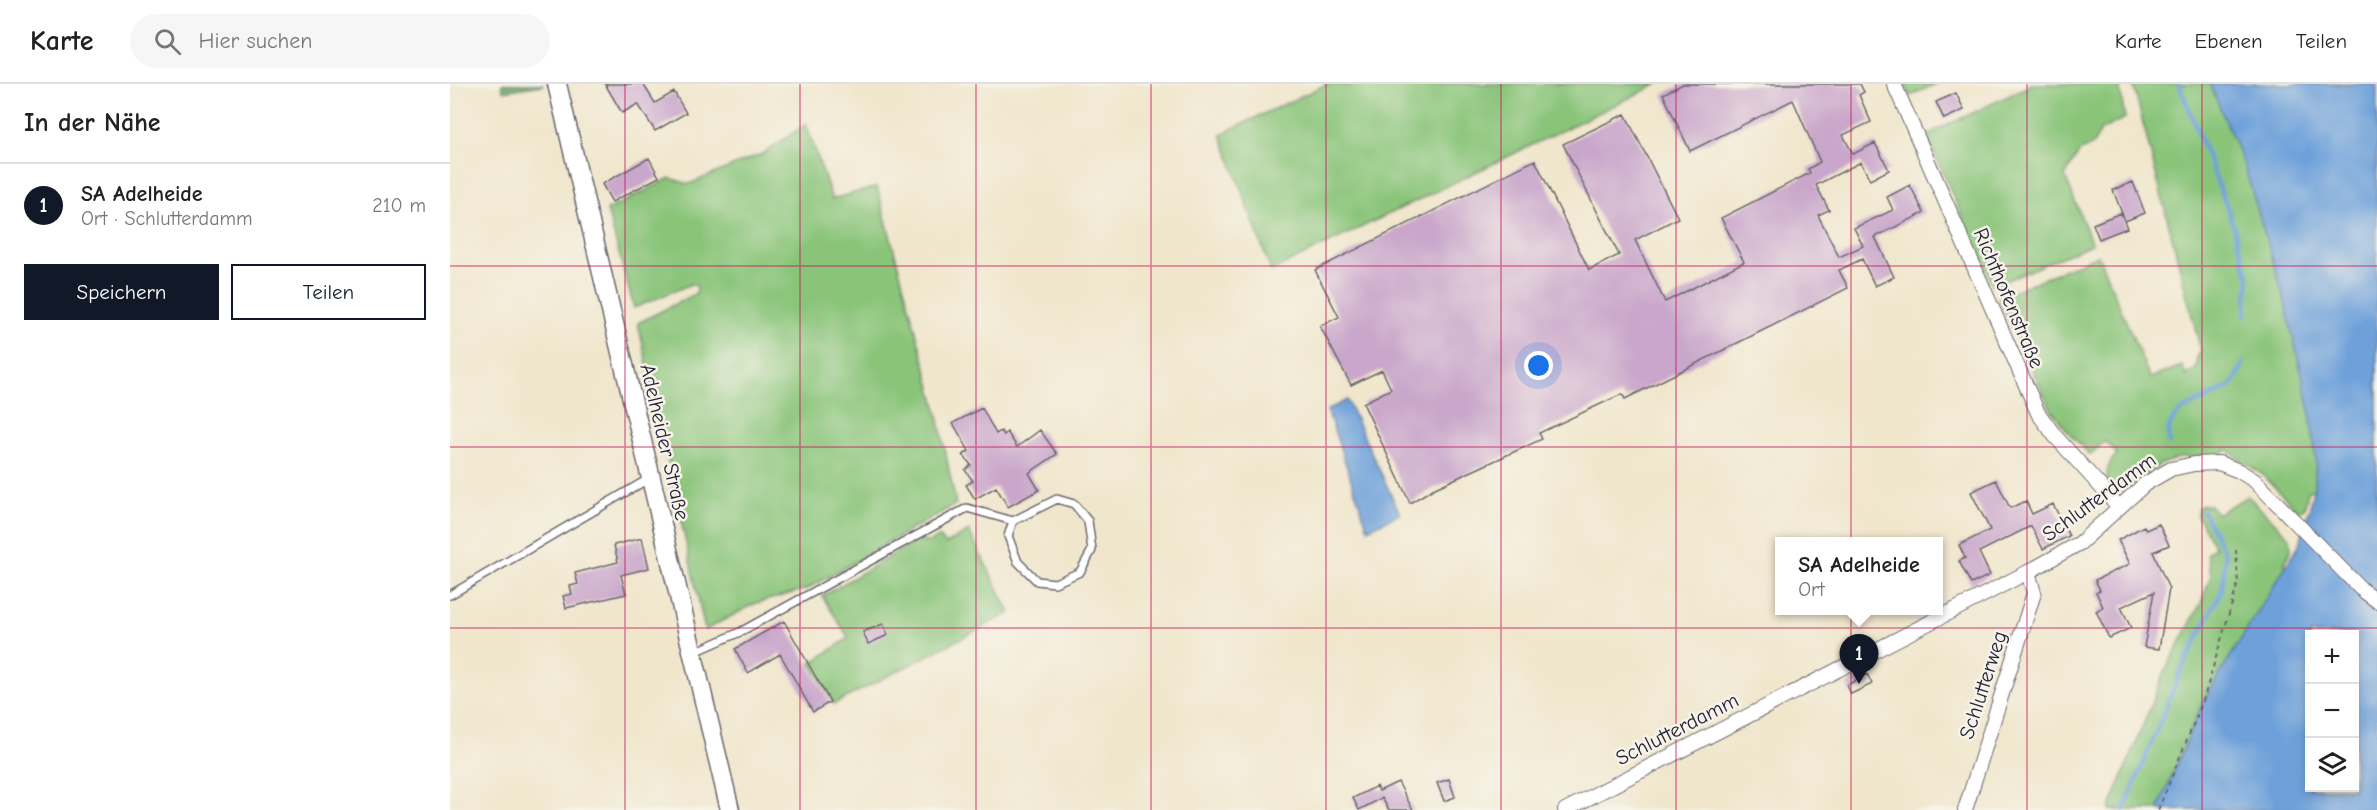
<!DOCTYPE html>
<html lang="de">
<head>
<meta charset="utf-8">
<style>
  :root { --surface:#fff; --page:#f6f6f6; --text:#222; --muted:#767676; --line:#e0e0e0; --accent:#111827 }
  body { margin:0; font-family:"Comic Neue",sans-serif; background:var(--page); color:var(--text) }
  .controls { position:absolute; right:18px; bottom:18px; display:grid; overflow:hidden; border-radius:0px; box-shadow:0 3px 9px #0003 }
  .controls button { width:54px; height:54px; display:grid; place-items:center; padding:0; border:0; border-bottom:2px solid var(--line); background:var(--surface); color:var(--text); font:30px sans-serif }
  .you { position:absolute; left:1089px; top:282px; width:21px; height:21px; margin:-15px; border:4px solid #fff; border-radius:50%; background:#1a73e8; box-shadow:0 0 0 9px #1a73e833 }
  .badge { display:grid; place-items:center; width:39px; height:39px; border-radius:50%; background:var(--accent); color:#fff; font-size:20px; font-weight:700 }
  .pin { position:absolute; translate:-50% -50px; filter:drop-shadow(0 2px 3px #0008) }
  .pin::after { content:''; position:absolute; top:32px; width:21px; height:18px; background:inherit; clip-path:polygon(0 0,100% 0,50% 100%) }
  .popup { position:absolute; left:1325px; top:453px; width:168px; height:78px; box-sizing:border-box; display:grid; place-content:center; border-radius:0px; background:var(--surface); filter:drop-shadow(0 2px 4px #0005); font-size:20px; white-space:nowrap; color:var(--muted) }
  .popup b { font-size:22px; color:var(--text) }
  .popup::after { content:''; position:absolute; left:50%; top:100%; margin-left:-12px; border:12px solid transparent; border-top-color:var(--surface) }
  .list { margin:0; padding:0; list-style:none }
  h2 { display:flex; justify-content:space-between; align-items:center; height:78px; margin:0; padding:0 24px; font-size:26px }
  h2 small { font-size:20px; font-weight:400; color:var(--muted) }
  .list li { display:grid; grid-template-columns:39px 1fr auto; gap:18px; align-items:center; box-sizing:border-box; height:84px; padding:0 24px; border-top:2px solid var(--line) }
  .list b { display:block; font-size:22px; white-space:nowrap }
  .list p { margin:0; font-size:20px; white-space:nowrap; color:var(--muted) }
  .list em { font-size:20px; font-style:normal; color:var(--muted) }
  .actions { display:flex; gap:12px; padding:18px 24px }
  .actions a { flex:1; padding:14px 0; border:2px solid var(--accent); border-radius:0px; text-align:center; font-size:21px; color:var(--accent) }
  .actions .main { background:var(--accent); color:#fff }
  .icon { flex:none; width:33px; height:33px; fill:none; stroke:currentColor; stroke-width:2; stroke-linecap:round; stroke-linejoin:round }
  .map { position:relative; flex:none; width:1927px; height:726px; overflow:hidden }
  header { display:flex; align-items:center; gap:36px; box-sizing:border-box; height:84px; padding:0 30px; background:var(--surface); border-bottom:2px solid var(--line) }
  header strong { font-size:28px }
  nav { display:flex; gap:33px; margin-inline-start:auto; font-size:21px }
  .search { width:420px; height:54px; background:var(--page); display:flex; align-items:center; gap:15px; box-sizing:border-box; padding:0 21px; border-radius:33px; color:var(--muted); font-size:22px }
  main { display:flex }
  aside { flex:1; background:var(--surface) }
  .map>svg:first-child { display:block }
  .green { fill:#89c479; stroke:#56735a; stroke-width:1.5; fill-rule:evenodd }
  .forest { fill:#6eaa69; stroke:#486652; stroke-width:1.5 }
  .water { fill:#6ea1da; stroke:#48628a; stroke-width:1.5; fill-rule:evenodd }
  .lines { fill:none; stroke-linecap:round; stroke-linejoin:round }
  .stream { stroke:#6ea1da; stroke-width:4.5 }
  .building { fill:#c9a6cb }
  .lane-casing { stroke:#6a676e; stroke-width:10 }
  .street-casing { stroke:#6a676e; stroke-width:16 }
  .secondary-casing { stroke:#6a676e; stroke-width:21 }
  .path { stroke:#6a676e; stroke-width:2; stroke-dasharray:4.5 4.5; stroke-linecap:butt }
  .lane { stroke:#fff; stroke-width:7 }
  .street { stroke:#fff; stroke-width:14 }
  .secondary { stroke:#fff; stroke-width:18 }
  .grid { fill:none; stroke:#c2185b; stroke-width:1.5; stroke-opacity:0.55 }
  .labels { text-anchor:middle; stroke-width:5; stroke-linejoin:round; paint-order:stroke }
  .street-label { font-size:21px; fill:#22223b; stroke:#f7f3e8 }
</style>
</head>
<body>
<header>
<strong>Karte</strong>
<div class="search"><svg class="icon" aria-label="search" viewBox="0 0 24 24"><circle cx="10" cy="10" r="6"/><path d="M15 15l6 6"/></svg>Hier suchen</div>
<nav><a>Karte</a><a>Ebenen</a><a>Teilen</a></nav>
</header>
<main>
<aside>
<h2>In der Nähe<small></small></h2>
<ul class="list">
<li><span class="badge">1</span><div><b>SA Adelheide</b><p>Ort · Schlutterdamm</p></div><em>210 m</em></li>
</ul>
<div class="actions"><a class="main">Speichern</a><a>Teilen</a></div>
</aside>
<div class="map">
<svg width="1927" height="726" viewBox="0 0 1927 726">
  <rect width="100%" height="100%" fill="#f7f3e8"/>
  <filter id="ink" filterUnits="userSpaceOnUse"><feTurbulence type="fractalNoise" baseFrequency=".0167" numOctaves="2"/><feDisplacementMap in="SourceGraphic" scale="12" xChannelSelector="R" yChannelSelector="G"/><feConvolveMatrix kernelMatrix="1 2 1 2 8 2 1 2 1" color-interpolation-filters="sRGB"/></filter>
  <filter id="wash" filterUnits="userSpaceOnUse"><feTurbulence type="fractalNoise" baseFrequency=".008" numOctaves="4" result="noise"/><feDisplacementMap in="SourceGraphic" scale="24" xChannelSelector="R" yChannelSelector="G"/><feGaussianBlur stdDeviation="1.35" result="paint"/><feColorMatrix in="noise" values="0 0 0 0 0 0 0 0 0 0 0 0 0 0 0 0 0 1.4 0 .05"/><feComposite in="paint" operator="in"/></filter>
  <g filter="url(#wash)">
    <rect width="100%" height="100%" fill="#f0e6cc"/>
    <path class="green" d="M877 0H1208L821 187 771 50Z
      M1455 0H1486L1460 12Z
      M1579 0H1669L1675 34 1651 46 1643 61 1629 68 1615 92 1642 160 1543 202 1476 51 1579 2Z
      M1683 0H1927L1868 406H1859L1854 424 1849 428 1814 392 1776 365 1771 372 1732 373 1711 380 1669 410 1658 401C1655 388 1658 380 1667 370L1655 357 1640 371 1620 350 1602 327 1548 214 1648 171 1700 294 1732 282 1736 292 1747 284V273L1751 267Z
      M356 40 382 115 427 103 486 322 506 420 357 505 306 519 255 546 188 239 245 210 248 203 241 200 184 224 157 126 220 94 239 100 314 69Z
      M1798 412 1840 454 1841 466 1834 480 1908 522 1927 659 1894 726H1659L1713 591 1751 519 1761 491 1757 469 1765 463 1747 431 1748 423 1754 421H1760L1767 430ZM1860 550H1904V704H1860Z
      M519 447 560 529 384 620 361 579 399 554 372 512 466 457 480 458 489 453 496 460Z"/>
    <path class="forest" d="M52 0H93V1L53 7Z"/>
    <path class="water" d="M1760 0H1927V726H1708L1753 617 1850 459 1863 411 1866 377 1859 321 1834 214 1794 81ZM1860 550H1904V704H1860Z
      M897 316 950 430 918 445 877 326Z"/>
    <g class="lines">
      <path class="stream" d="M1729 0 1779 128 1799 194 1795 231
        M1719 359C1712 319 1760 320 1782 300 1787 296 1790 285 1793 279
        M1674 726 1730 589 1772 506 1776 472 1753 427"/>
    </g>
    <g id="blocks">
      <path class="building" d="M155 0H193L205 19 224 8 236 29 205 47 188 20 172 29Z
        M1233 0H1410L1414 8 1409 11 1421 38 1393 51 1403 70 1425 59 1439 86 1420 96 1411 78 1366 101 1379 126 1368 131 1389 173 1413 162 1404 144 1443 126 1437 113 1460 101 1474 129 1425 153 1444 193 1425 202 1412 175 1389 186 1398 204 1175 315 1172 310 1089 349 1092 355 983 405 960 419 913 319 941 305 932 286 901 301 870 242 889 233 865 186 1085 76 1139 186 1169 171 1113 60 1175 30 1228 134 1185 156 1215 218 1294 178 1271 134 1360 89 1358 85 1370 78 1343 16 1240 67 1213 10Z
        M1506 9 1514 26 1494 35 1486 18Z
        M199 74 209 93 162 118 152 100Z
        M1683 98 1695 129 1675 137 1663 106Z
        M1671 129 1677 144 1649 155 1643 140Z
        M532 324 546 350 551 347 554 351 557 348 567 363 590 346 607 370 579 389 589 406 558 423 546 403 525 415 516 401 523 397 515 386 521 381 513 371 519 367 503 339Z
        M1546 396 1560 424 1576 417 1582 430 1603 420 1619 452 1593 465 1581 442 1529 468 1540 491 1521 500 1509 477 1515 474 1509 461 1540 446 1521 408Z
        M1709 440 1719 461 1703 468 1719 505 1709 565 1694 563 1704 508 1671 523 1681 544 1659 554 1646 527 1653 523 1646 508 1650 506 1645 496 1680 480 1668 456 1694 442 1696 446Z
        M192 454 199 484 171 491 176 510 116 524 113 512 122 510 120 502 128 500 125 489 168 478 164 461Z
        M334 537 380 618 363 628 330 570 298 589 285 565Z
        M433 540 438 551 418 560 413 548Z
        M1417 590 1422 600 1401 610 1397 601Z
        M999 695 1005 713 994 717 987 699Z
        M948 698 963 726H939L932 714 909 726 903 714 927 702 929 707Z"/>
    </g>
  </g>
  <g filter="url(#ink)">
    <use href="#blocks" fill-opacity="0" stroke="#6a676e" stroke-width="1.5"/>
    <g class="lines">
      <g class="lane-casing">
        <path id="lane" d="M0 511 200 394
          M245 568 290 548 517 424 563 437 607 415 624 420 638 437 642 466 630 488 605 499 587 497 568 478 558 452 563 437"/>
      </g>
      <g class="street-casing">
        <path id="street" d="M1444 0 1588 329 1605 352 1669 423
          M1115 726 1578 488 1630 459 1695 400 1721 385 1744 380 1769 379 1789 387 1805 397 1911 505 1927 517
          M1515 726 1584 509 1578 488"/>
      </g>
      <g class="secondary-casing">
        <path id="secondary" d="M107 0 280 726"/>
      </g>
      <path class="path" d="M1708 726 1753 617 1788 499 1786 466"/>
      <use href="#lane" class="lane"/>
      <use href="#street" class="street"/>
      <use href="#secondary" class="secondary"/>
    </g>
  </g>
  <path class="grid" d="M175 0V726M350 0V726M526 0V726M701 0V726M876 0V726M1051 0V726M1226 0V726M1401 0V726M1577 0V726M1752 0V726M0 182H1927M0 363H1927M0 544H1927"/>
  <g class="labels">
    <g class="street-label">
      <text transform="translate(1559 214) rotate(67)" y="7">Richthofenstraße</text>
      <text transform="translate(215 358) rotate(77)" y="7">Adelheider Straße</text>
      <text transform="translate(1649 413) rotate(-36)" y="7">Schlutterdamm</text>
      <text transform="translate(1533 601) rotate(-72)" y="7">Schlutterweg</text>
      <text transform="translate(1227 645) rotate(-27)" y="7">Schlutterdamm</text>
    </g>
  </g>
</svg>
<div class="controls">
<button>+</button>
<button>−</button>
<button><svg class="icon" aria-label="layers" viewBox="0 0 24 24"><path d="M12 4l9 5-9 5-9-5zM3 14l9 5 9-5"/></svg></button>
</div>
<div class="you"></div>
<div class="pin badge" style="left:1409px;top:600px">1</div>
<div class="popup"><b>SA Adelheide</b>Ort</div>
</div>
</main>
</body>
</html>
